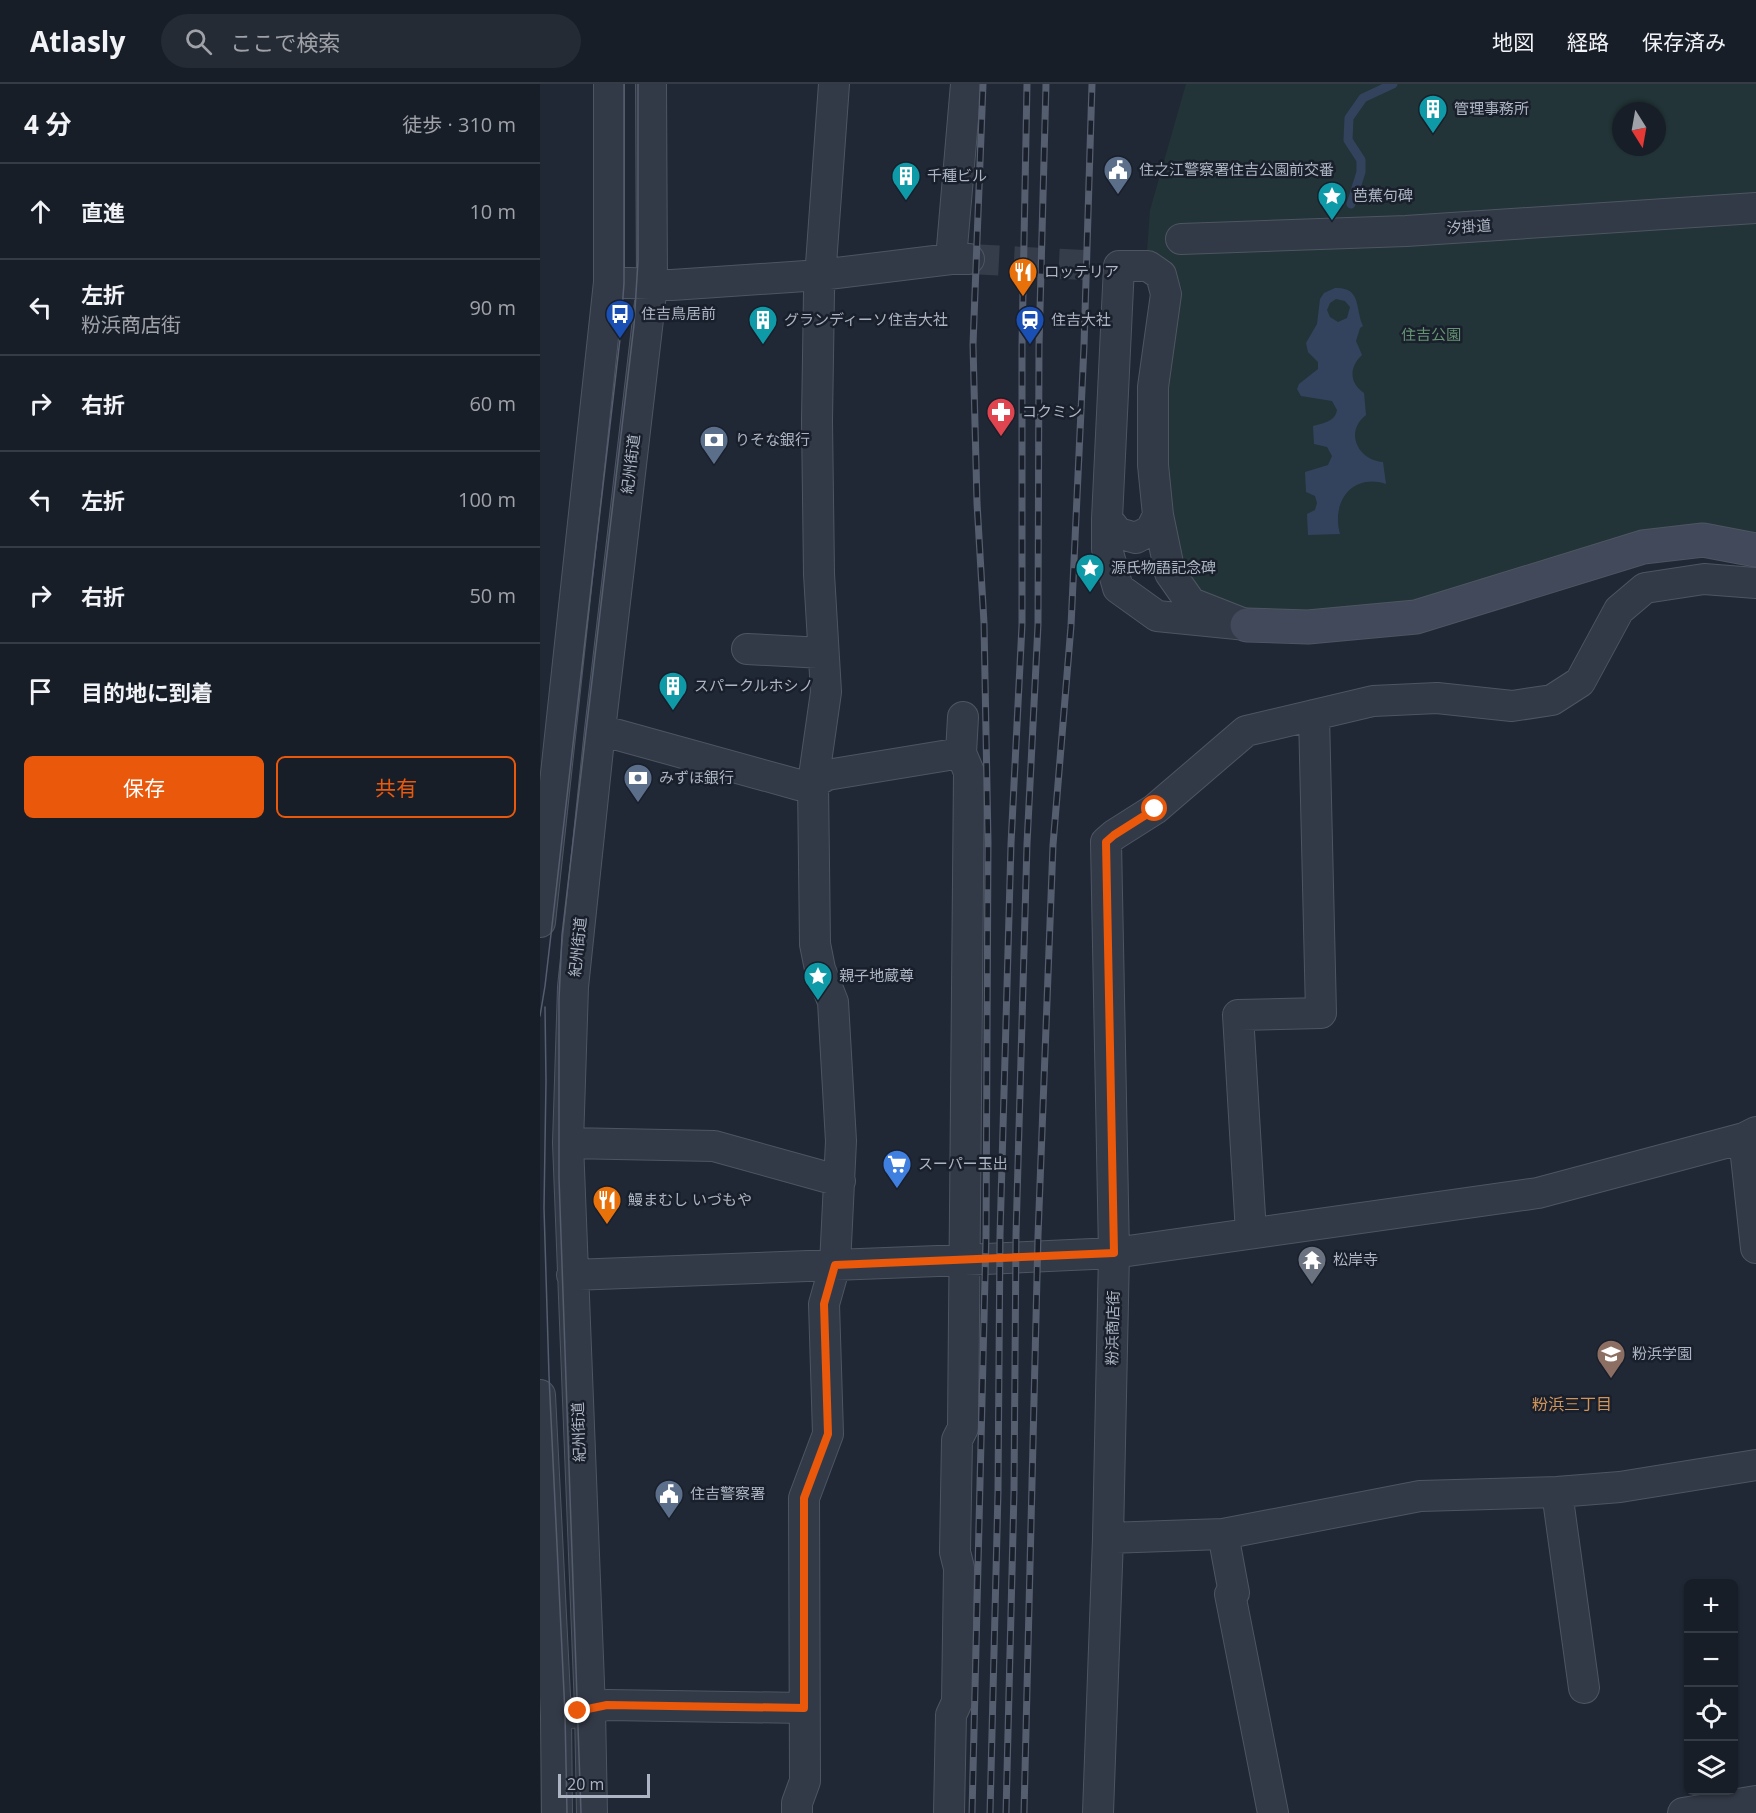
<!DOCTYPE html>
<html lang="ja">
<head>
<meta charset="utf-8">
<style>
  :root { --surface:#181e28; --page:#252b34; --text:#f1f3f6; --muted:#9fa2a8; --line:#363c45; --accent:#ea580c }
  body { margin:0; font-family:"Open Sans","Noto Sans JP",sans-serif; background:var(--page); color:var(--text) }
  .controls { position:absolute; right:18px; bottom:18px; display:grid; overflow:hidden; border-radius:9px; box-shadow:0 2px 4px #0004 }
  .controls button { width:54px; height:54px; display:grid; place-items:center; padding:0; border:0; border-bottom:2px solid var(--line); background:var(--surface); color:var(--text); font:30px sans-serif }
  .compass { position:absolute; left:1072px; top:18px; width:54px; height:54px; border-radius:50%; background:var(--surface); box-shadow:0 2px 4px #0004; rotate:169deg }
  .scale { position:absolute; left:18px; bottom:15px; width:92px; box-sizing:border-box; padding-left:6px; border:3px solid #adb5c4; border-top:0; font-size:16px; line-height:21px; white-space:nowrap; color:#adb5c4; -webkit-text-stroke:4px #191f2b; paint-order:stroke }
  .stop { position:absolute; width:18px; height:18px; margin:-14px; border:4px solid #ea580c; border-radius:50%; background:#fff }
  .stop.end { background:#ea580c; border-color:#fff; box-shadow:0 2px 6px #0008 }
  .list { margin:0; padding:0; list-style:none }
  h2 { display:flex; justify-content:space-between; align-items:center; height:78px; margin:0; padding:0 24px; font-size:26px }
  h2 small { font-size:20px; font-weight:400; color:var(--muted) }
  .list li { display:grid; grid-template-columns:39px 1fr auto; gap:18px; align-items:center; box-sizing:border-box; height:96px; padding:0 24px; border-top:2px solid var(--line) }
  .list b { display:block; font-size:22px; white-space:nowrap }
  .list p { margin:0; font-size:20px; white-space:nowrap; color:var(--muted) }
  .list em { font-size:20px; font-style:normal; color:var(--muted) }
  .actions { display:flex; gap:12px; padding:18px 24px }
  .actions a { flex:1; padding:14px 0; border:2px solid var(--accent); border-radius:9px; text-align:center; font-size:21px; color:var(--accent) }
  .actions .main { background:var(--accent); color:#fff }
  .icon { flex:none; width:33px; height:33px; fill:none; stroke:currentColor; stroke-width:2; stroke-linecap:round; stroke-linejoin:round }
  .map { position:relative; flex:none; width:1216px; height:1729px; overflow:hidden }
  header { display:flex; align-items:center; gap:36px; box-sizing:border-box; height:84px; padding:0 30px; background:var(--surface); border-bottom:2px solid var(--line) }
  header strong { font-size:28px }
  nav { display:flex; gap:33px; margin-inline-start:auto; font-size:21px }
  .search { width:420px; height:54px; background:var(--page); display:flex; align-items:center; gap:15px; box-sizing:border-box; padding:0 21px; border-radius:33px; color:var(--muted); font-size:22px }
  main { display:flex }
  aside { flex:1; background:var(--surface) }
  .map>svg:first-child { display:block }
  .green { fill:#223437; fill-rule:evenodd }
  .water { fill:#33435e; fill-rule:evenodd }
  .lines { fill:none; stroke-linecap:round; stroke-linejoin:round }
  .stream { stroke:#33435e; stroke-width:9 }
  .street-tunnel { stroke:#353d4b; stroke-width:30; stroke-dasharray:30 15; stroke-linecap:butt }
  .street-casing { stroke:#4e5562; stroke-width:32 }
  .secondary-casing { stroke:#4e5562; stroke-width:35 }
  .street { stroke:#333a47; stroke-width:30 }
  .secondary { stroke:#41495a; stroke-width:33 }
  .tram { stroke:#555e6e; stroke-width:1.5 }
  .rail-casing { stroke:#555e6e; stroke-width:7 }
  .rail { stroke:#191f2b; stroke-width:4.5; stroke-dasharray:14; stroke-linecap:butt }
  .route { stroke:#ea580c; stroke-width:8 }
  .labels { text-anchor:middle; stroke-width:5; stroke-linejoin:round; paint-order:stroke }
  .poi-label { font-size:15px; fill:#adb5c4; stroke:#191f2b; text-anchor:start }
  .street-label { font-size:15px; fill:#adb5c4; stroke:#191f2b }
  .park-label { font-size:15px; fill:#669373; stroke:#191f2b }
  .neighbourhood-label { font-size:16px; fill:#d1955b; stroke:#191f2b }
</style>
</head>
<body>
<header>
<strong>Atlasly</strong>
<div class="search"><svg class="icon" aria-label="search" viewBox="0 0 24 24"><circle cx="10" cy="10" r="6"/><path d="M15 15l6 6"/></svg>ここで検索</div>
<nav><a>地図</a><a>経路</a><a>保存済み</a></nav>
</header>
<main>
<aside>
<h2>4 分<small>徒歩 · 310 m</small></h2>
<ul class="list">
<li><svg class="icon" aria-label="ahead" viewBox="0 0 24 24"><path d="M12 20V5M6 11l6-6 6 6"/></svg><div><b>直進</b></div><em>10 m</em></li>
<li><svg class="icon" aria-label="left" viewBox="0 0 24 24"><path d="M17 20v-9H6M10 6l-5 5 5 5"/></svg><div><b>左折</b><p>粉浜商店街</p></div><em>90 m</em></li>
<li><svg class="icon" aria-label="right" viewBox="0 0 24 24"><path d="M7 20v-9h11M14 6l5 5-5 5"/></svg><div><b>右折</b></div><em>60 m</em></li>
<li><svg class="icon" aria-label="left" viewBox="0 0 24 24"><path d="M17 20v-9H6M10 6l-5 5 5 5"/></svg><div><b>左折</b></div><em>100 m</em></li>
<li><svg class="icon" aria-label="right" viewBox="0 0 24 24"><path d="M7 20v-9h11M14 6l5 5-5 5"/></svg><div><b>右折</b></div><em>50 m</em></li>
<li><svg class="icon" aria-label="arrive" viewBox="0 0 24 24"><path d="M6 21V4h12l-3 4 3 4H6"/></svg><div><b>目的地に到着</b></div></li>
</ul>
<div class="actions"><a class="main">保存</a><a>共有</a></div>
</aside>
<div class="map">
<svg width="1216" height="1729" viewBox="0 0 1216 1729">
  <rect width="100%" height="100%" fill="#202836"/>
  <path class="green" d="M646 0H1216V451L890 516 766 530 697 524 662 510 641 480 631 432 625 328 642 205 630 177 607 168 610 126ZM1081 27H1117V63H1081Z"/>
  <path class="water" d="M795 204C822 203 815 225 823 242L820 244 816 257 822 271C809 283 809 299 824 309L826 331C804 348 818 376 843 378L846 400C812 389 791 418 800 450L768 451 767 430 775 426 777 419 775 412 766 408 765 388 788 381 792 372 787 363 774 360 773 342C783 339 795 338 797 326L792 317 761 312 757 305 759 300 778 285V278L768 268 766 259 777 240 780 215 784 209ZM796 215 805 217 810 223 807 234 798 238 790 233 787 226 790 219Z"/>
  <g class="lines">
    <path class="stream" d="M811 120 821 88V76L808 56 809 34 823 14 853 0"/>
    <path class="street-tunnel" d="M429 175 563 182"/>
    <g class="street-casing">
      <path id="street" d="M641 155 866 147 1216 124
        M411 175 426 0
        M579 182H608L621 191 626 210 613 303V381L618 431 630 489 651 519 707 541 617 532 578 504 567 465V435Z
        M69 198 132 201 280 191 411 175H429
        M567 435 578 449 596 454 611 446 618 431
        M207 565 283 569
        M60 646 259 701 273 699 287 691 421 669
        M0 838 69 198V0
        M1204 1054 1216 1164
        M28 1059 174 1062 300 1097
        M711 1149 698 931 781 929 774 631
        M32 1191 424 1176 574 1169 998 1109 1204 1054 1216 1048
        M0 1311 16 1632 17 1729
        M1017 1408 1044 1604
        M683 1450 694 1509 690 1510 733 1729
        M568 1454 683 1450 880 1412 1017 1408 1080 1403 1216 1381
        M31 1629 67 1621 264 1624
        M52 1729 50 1625 28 1059 33 903 60 646 112 201 111 0
        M257 1729V1719L265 1697 264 1414 288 1350 284 1220 295 1181 301 1057 293 918 280 885 275 860 273 699 286 608 279 490 277 337 279 208 294 0
        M409 1729 411 1631 417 1618 419 1484 415 1468 417 1356 423 1344 429 688 421 669 423 633
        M558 1729 568 1454 574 1169 566 758 574 751 615 725 706 647 833 617 897 614 972 622 1012 616 1040 598 1079 526 1105 504 1164 495 1216 499
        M1143 1729 1216 1717"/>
    </g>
    <g class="secondary-casing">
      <path id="secondary" d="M707 541 768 543 876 533 1103 463 1163 456 1216 466"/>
    </g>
    <use href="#street" class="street"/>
    <use href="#secondary" class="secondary"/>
    <path class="tram" d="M5 923 6 997 4 1124 9 1292 25 1630 27 1729
      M0 932 5 902 80 255 84 199V0
      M41 1729 19 1094V915L22 851 94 241 98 177V0"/>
    <g class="rail-casing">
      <path id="rail" d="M432 1729 446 1152 448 758 444 539 437 419 433 261 443 0
        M450 1729 458 1408 460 1151 471 760 482 541V262L487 0
        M466 1729 474 1408 476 1151 487 760 498 541 499 263 506 0
        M484 1729 498 1152 513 761 531 542 544 262 552 0"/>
    </g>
    <use href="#rail" class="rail"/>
  </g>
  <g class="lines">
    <path class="route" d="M38 1627 67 1621 264 1624V1414L288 1350 284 1220 295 1181 574 1169 566 758 574 751 615 725"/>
  </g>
  <defs>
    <g id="building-pin" transform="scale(1.5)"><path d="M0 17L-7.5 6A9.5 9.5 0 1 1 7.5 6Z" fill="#0f9aa8" stroke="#191f2b"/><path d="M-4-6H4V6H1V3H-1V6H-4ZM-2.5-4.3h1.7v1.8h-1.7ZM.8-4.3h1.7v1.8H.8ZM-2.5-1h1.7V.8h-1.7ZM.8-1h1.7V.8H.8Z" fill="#fff"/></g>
    <g id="civic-pin" transform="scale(1.5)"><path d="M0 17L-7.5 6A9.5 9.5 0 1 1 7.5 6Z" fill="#5c6f8a" stroke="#191f2b"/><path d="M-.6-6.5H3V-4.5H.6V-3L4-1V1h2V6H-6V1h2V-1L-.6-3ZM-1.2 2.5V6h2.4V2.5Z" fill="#fff"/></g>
    <g id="sight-pin" transform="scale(1.5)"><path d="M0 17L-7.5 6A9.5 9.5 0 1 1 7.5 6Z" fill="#0f9aa8" stroke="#191f2b"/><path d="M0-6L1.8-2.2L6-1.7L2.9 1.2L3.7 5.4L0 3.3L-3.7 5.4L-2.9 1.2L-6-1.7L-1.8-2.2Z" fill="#fff"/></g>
    <g id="restaurant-pin" transform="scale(1.5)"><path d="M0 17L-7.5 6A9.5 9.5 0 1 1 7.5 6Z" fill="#e8710a" stroke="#191f2b"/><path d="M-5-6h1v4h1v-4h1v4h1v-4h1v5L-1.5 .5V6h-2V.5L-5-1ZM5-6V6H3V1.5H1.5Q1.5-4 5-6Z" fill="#fff"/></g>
    <g id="bus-pin" transform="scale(1.5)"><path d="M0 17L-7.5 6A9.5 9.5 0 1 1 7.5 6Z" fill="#1a4fb4" stroke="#191f2b"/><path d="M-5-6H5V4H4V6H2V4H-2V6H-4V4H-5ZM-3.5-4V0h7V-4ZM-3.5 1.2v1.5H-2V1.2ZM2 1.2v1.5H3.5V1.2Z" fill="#fff"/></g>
    <g id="station-pin" transform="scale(1.5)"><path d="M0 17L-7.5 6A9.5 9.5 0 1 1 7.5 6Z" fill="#1a4fb4" stroke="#191f2b"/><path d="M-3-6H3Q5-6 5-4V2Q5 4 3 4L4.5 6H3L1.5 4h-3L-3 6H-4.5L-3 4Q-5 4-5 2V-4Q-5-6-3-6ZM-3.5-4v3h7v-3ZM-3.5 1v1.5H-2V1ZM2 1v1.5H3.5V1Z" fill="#fff"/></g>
    <g id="pharmacy-pin" transform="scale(1.5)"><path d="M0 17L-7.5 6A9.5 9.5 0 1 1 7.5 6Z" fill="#e0444e" stroke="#191f2b"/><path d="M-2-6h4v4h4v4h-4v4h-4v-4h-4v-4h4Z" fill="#fff"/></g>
    <g id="bank-pin" transform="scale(1.5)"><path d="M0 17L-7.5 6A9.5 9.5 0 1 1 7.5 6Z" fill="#5c6f8a" stroke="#191f2b"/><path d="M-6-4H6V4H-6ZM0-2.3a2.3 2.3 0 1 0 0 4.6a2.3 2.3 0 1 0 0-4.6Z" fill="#fff"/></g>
    <g id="supermarket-pin" transform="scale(1.5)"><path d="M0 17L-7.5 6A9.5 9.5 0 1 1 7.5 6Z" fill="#3f7fe0" stroke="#191f2b"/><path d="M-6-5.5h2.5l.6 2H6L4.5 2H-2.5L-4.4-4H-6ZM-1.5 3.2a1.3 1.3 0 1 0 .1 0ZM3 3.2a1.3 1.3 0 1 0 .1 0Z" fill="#fff"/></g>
    <g id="temple-pin" transform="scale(1.5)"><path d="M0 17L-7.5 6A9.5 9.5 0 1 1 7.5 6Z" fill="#6b7280" stroke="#191f2b"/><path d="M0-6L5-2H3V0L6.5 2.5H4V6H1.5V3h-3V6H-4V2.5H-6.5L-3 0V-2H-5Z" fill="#fff"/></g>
    <g id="school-pin" transform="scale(1.5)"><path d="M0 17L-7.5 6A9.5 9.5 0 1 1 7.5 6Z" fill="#8d6e63" stroke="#191f2b"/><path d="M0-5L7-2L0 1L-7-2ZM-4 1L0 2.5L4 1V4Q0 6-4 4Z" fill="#fff"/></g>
  </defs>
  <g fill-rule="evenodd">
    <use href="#building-pin" x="893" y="25"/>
    <use href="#civic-pin" x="578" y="86"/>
    <use href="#building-pin" x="366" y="92"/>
    <use href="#sight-pin" x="792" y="112"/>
    <use href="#restaurant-pin" x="483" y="188"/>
    <use href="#bus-pin" x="80" y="230"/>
    <use href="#building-pin" x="223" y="236"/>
    <use href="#station-pin" x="490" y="236"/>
    <use href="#pharmacy-pin" x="461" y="328"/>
    <use href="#bank-pin" x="174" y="356"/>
    <use href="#sight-pin" x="550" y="484"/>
    <use href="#building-pin" x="133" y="602"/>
    <use href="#bank-pin" x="98" y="694"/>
    <use href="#sight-pin" x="278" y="892"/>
    <use href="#supermarket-pin" x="357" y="1080"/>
    <use href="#restaurant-pin" x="67" y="1116"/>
    <use href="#temple-pin" x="772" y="1176"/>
    <use href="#school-pin" x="1071" y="1270"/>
    <use href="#civic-pin" x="129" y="1410"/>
  </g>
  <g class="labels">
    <g class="poi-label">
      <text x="914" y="30">管理事務所</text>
      <text x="599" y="91">住之江警察署住吉公園前交番</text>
      <text x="387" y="97">千種ビル</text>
      <text x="813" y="117">芭蕉句碑</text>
      <text x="504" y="193">ロッテリア</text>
      <text x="101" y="235">住吉鳥居前</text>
      <text x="244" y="241">グランディーソ住吉大社</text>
      <text x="511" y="241">住吉大社</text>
      <text x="482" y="333">コクミン</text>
      <text x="195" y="361">りそな銀行</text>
      <text x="571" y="489">源氏物語記念碑</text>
      <text x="154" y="607">スパークルホシノ</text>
      <text x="119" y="699">みずほ銀行</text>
      <text x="299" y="897">親子地蔵尊</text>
      <text x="378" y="1085">スーパー玉出</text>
      <text x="88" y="1121">鰻まむし いづもや</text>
      <text x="793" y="1181">松岸寺</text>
      <text x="1092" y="1275">粉浜学園</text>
      <text x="150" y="1415">住吉警察署</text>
    </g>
    <g class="street-label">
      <text transform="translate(929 143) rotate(-4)" y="5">汐掛道</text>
      <text transform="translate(91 380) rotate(-83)" y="5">紀州街道</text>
      <text transform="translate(38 863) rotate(-84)" y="5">紀州街道</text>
      <text transform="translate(573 1244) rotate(-89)" y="5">粉浜商店街</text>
      <text transform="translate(39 1348) rotate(-92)" y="5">紀州街道</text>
    </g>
    <g class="park-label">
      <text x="891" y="256">住吉公園</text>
    </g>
    <g class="neighbourhood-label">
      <text x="1032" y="1326">粉浜三丁目</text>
    </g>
  </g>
</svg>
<div class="controls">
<button>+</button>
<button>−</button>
<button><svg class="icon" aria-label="locate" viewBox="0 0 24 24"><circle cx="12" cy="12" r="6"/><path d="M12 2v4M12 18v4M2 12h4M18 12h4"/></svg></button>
<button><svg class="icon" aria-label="layers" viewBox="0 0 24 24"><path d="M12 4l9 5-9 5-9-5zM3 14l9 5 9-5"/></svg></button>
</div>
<svg class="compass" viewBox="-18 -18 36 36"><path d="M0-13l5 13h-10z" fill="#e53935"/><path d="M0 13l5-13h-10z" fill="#9fa2a8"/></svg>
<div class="scale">20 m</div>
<div class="stop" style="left:615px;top:725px"></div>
<div class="stop end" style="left:38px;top:1627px"></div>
</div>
</main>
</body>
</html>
